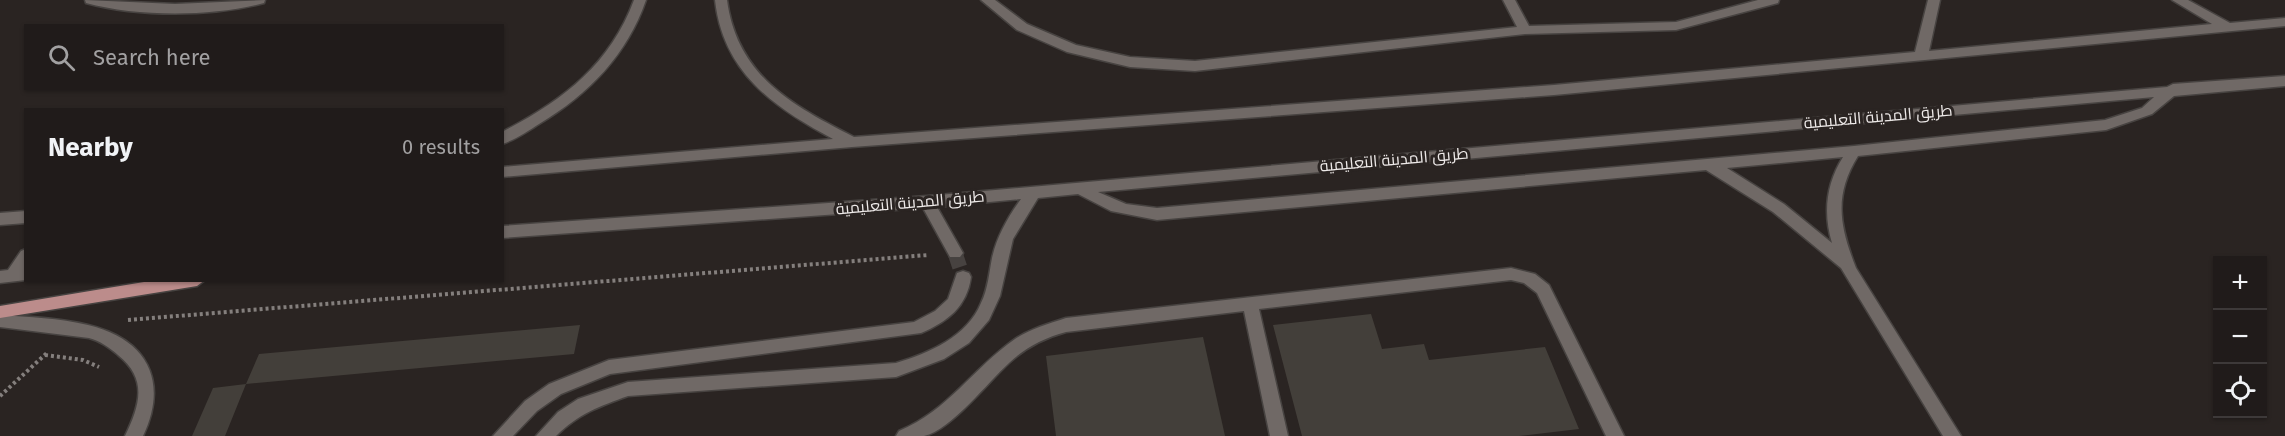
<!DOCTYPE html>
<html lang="en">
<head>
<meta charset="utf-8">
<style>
  :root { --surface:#201b1a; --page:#282423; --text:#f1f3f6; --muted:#a2a1a2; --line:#3d3939 }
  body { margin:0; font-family:"Fira Sans",Cairo,sans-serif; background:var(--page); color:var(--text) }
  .controls { position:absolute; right:18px; bottom:18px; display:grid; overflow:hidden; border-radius:0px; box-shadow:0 2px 4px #0004 }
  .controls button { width:54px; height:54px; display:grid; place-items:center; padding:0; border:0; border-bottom:2px solid var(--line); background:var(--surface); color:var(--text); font:30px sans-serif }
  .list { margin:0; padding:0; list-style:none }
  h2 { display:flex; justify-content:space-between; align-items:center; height:78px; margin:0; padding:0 24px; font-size:26px }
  h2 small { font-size:20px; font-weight:400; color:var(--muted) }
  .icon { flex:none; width:33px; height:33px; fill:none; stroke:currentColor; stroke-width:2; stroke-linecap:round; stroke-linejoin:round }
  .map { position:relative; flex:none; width:2285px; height:436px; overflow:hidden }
  .search { position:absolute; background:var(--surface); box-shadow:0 2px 4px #0004; left:24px; top:24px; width:480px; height:66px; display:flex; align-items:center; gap:15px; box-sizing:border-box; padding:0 21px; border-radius:0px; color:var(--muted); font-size:22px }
  .panel { position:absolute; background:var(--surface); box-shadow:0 2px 4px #0004; left:24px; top:108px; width:480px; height:174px; border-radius:0px }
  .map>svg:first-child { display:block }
  .building { fill:#433f3a }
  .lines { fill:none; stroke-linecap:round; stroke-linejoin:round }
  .minor-tunnel { stroke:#474240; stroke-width:15; stroke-dasharray:15 8; stroke-linecap:butt }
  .minor-casing { stroke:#474341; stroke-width:3 }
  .major-casing { stroke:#474341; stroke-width:3 }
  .path { stroke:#847f7d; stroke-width:4; stroke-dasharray:3 3; stroke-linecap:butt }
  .minor { fill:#706966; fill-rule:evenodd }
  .major { fill:#bc8c8b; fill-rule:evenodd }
  .labels { text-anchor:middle; stroke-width:6; stroke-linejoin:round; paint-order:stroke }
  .street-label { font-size:16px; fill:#ede9e8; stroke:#2a2422 }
</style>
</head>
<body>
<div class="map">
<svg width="2285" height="436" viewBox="0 0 2285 436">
  <rect width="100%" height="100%" fill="#2a2422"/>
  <path class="building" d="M1371 314 1382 349 1424 344 1429 360 1545 347 1579 429 1519 436H1302L1273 325Z
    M580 325 574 354 246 384 259 354Z
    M1203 337 1225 436H1056L1046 356Z
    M246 384 225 436H192L213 388Z"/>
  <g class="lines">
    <path class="minor-tunnel" d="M955 253 963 277"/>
    <g class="minor-casing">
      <path id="minor" d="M85 0 175 4 265 0 264 3C212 17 138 17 86 3Z
        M634 0H646C627 55 589 94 539 124 528 131 515 140 502 144V132C562 101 610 65 634 0Z
        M715 0H727C737 75 791 105 854 137L1554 85 1915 52 1928 0H1940L1929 51 2212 24 2172 0H2188L2230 23 2285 18V26L1554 95 852 147 502 177V167L833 139C773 107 723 72 715 0Z
        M981 0H995L1027 24 1076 45 1130 57 1195 61 1517 27 1503 0H1515L1529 26 1676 22 1758 0H1779L1778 3 1676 30 1525 34 1195 71 1130 67 1067 52 1017 30Z
        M2285 76V86L2174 96 2152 114 2106 130 1858 156C1833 196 1840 227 1856 268L1961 436H1943L1841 268 1773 212 1706 170 1157 220 1111 211 1078 194 1038 198 1013 239 1000 296 989 320 969 343 944 359 896 377 628 396C600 406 578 414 556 436H536L558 412 578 399 628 382 896 363C929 353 967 337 981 303 988 289 989 273 992 258 997 236 1008 217 1021 199L937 207 963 253 960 257H950L923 208 502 238V226L927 196 2167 87 2173 84ZM2154 97 2142 108 2105 120 1854 146 1157 208 1126 204 1098 192ZM1843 157C1826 184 1823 213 1832 243L1784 204 1727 168Z
        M26 211V223L0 225V213Z
        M26 249V280L0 283V271L8 270 21 251Z
        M1511 268 1535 274 1549 285 1624 436H1606L1537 293 1524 283 1511 280 1259 309 1288 436H1270L1244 311 1066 332C1044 338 1026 347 1009 363 988 382 951 430 924 436 916 436 905 436 896 436L899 431C949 410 972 369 1015 339 1030 329 1048 324 1066 318Z
        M963 271 969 273 971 277C967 307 947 322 921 333L610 374 561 394 537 411 513 436H493L525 401 549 384 609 360 914 322 935 311 948 299 957 273Z
        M0 315C29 317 59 318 88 325 147 339 169 381 143 436H125C140 405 148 379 118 355 109 347 100 341 89 338L0 327Z"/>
    </g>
    <g class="major-casing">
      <path id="major" d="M156 280H205L197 286 0 318V306Z"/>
    </g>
    <path class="path" d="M128 320 928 255
      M45 355 83 360 99 367
      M0 396 48 352"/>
    <use href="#minor" class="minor"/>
    <use href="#major" class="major"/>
  </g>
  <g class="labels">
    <g class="street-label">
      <text transform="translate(1878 116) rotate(-5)" y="6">طريق المدينة التعليمية</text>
      <text transform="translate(1394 159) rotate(-5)" y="6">طريق المدينة التعليمية</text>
      <text transform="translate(910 202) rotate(-5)" y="6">طريق المدينة التعليمية</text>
    </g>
  </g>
</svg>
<div class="controls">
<button>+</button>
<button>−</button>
<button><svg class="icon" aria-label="locate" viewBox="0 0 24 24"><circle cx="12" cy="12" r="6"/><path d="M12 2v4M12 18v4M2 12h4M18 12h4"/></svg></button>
</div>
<div class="search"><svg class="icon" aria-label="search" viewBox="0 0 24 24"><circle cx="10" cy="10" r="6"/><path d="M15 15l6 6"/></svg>Search here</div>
<section class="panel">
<h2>Nearby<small>0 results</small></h2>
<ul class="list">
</ul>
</section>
</div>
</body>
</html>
